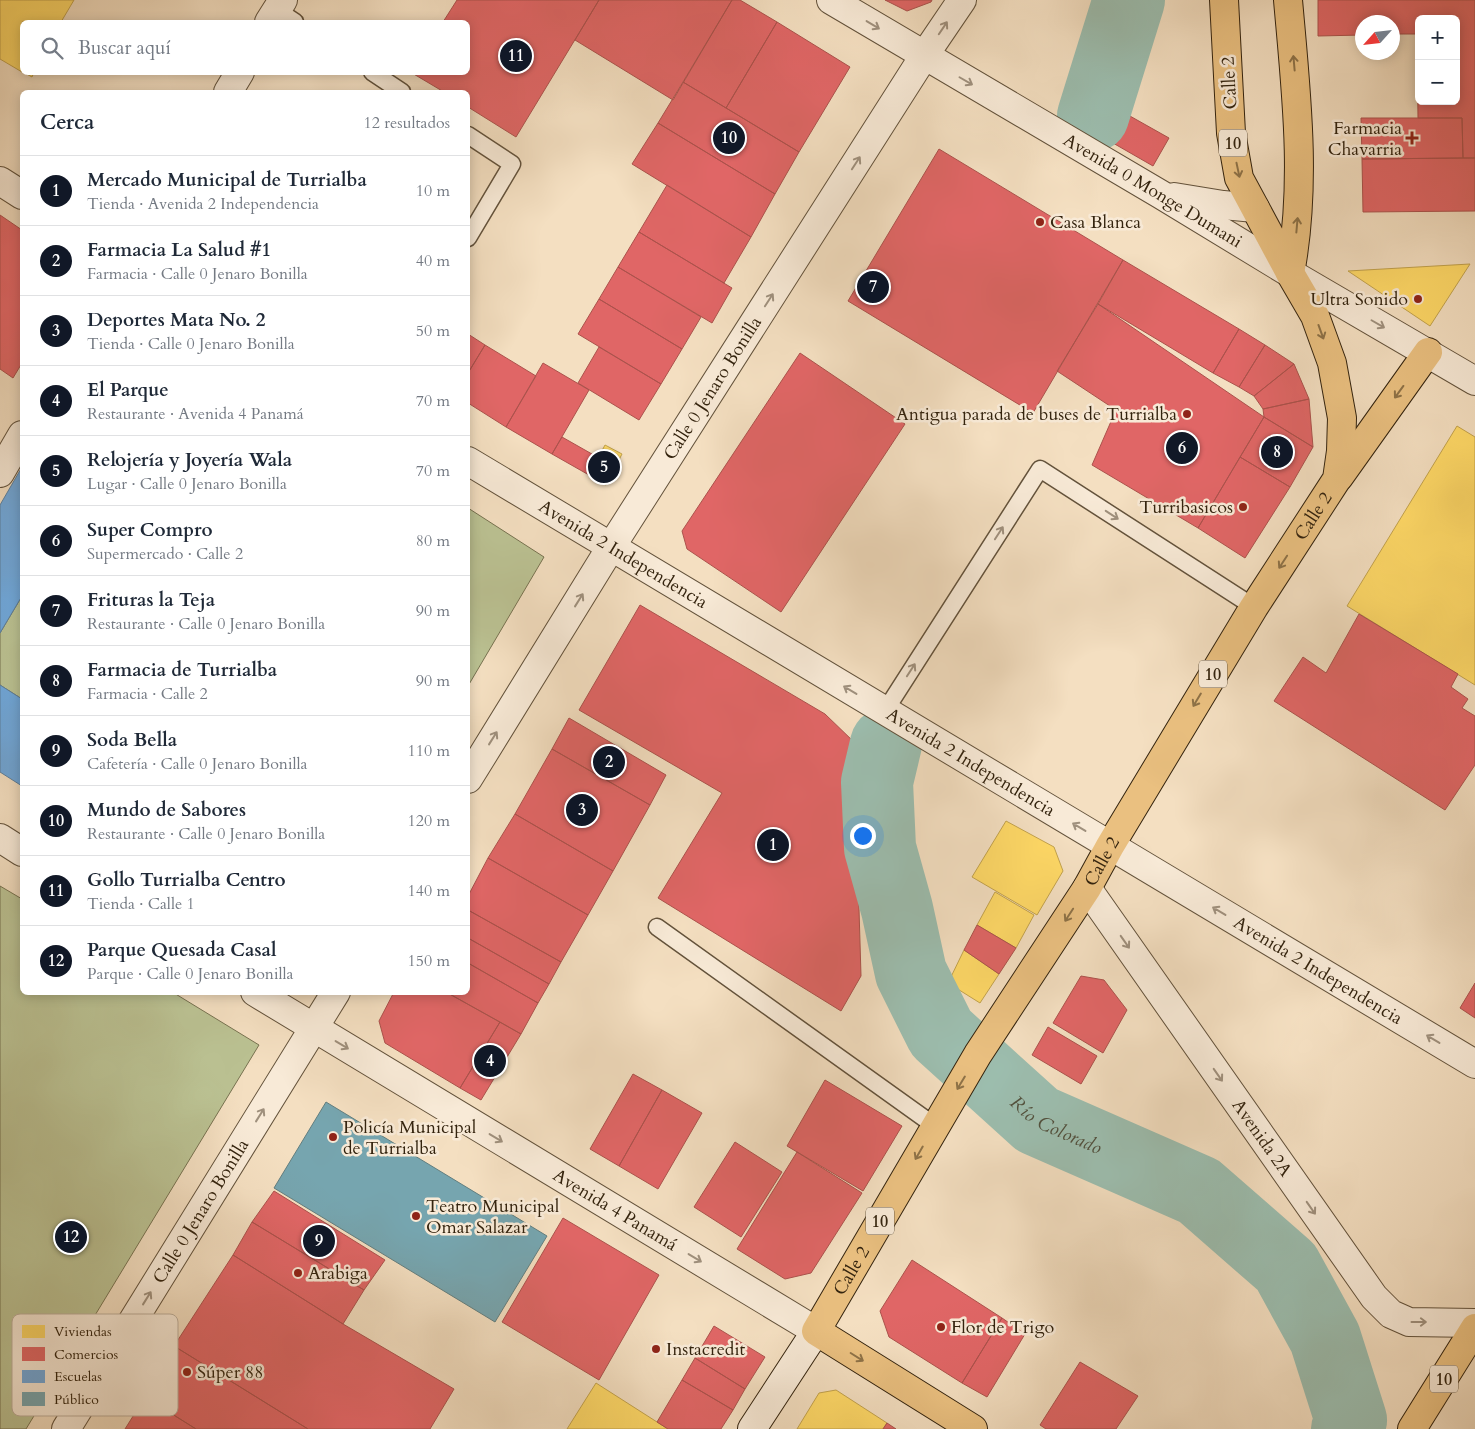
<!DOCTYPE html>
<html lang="es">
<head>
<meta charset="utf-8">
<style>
  :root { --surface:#fff; --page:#f6f6f7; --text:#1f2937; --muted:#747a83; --line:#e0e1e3; --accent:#111827 }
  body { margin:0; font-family:Cardo,serif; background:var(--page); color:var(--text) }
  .controls { position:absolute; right:15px; top:15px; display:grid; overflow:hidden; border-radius:8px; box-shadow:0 2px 12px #0003 }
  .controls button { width:45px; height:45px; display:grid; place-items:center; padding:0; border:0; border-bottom:1px solid var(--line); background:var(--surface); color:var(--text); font:25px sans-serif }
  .compass { position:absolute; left:1355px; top:15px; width:45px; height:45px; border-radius:50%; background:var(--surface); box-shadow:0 2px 12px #0003; rotate:243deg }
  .you { position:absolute; left:862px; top:835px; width:18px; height:18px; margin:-12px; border:4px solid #fff; border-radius:50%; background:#1a73e8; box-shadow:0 0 0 8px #1a73e833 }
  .badge { display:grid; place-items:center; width:32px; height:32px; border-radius:50%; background:var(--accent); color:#fff; font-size:16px; font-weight:700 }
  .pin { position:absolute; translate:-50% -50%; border:2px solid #fff; box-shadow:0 1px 5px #0006 }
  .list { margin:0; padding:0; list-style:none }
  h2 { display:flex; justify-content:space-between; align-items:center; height:65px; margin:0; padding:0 20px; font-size:21px }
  h2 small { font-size:16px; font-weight:400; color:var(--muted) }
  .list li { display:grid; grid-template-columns:32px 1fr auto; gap:15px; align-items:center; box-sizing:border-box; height:70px; padding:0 20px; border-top:1px solid var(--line) }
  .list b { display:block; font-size:19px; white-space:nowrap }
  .list p { margin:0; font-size:16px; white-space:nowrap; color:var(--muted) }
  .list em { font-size:16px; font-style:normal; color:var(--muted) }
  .icon { flex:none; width:28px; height:28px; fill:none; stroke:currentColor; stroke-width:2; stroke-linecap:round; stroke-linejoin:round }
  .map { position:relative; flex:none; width:1475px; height:1429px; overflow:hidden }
  .search { position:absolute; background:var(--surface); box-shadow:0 2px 12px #0003; left:20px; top:20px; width:450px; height:55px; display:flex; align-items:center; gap:12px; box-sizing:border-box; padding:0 18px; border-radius:8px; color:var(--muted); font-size:19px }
  .panel { position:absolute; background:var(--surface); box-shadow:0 2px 12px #0003; left:20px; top:90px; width:450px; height:905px; border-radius:8px }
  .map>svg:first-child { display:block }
  .green { fill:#bbc293; stroke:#777250 }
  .homes { fill:#ffd966; stroke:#c2a24c }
  .shops { fill:#e06666; stroke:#ac524c; fill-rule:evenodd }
  .schools { fill:#6fa8dc; stroke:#5d809e }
  .public { fill:#76a5af; stroke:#627e7f }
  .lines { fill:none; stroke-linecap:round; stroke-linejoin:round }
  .river { stroke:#9cbdae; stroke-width:72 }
  .service-casing { stroke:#63523b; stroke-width:19 }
  .minor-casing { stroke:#63523b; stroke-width:30 }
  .tertiary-casing { stroke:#63523b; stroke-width:30 }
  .secondary-casing { stroke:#33230e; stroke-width:30 }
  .primary-casing { stroke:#33230e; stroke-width:30 }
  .service { stroke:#f8ead7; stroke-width:16 }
  .minor { stroke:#f8ead7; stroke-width:28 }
  .tertiary { stroke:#f8ead7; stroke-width:28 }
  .secondary { stroke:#f8ead7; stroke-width:28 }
  .primary { stroke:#eac080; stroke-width:28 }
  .oneway { stroke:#9f907d }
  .oneway2 { stroke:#8e7247 }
  .poi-dot { fill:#8f2418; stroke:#f8ead7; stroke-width:2 }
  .labels { text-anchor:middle; stroke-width:5; stroke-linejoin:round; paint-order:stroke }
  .shield { fill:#f8ead7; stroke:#6e5f4a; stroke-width:1 }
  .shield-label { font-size:16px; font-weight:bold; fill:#33230e }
  .street-label { font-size:18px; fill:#33230e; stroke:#f8ead7 }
  .poi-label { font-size:18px; fill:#33230e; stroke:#f8ead7; text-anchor:start }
  .water-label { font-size:19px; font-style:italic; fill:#52513e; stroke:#f8ead7 }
  .key { fill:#f8ead7; stroke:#bdae9b; stroke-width:1 }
  .key-label { font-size:14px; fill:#33230e }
</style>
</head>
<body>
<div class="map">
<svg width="1475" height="1429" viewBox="0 0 1475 1429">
  <rect width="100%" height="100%" fill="#f4dfc1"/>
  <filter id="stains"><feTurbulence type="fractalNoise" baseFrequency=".004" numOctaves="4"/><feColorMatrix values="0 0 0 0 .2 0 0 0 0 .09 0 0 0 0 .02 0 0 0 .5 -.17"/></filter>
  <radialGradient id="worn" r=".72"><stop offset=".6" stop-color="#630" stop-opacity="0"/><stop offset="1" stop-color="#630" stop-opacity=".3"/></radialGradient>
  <path class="green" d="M468 508 544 557 468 686Z
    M22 596V699L0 685V633Z
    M0 886 22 899V992L174 993 259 1045 26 1429H0Z"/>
  <path class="homes" d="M0 0H74L61 22H22V72L0 59Z
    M23 72H34L32 77Z
    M1470 264 1430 326 1348 271Z
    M1457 426 1475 437V685L1347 606Z
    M605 445 622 454 606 485 589 475Z
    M1006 821 1054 847 1063 871 1037 915 972 877Z
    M995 892 1034 915 1016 948 977 925Z
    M964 950 999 974 980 1003 948 983Z
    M596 1383 657 1422 668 1429H567Z
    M836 1390 887 1423 883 1429H797L819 1393Z"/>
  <path class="shops" d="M457 0H599L516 137 468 107V92H444L412 73 468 72V22H443Z
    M599 0H732L673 100 575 40Z
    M732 0H740L777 22 726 108 683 82Z
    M885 0H932L931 2 907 11Z
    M1318 0H1475V158H1463L1462 118H1418L1417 34H1392V22H1362V35L1318 36ZM1419 19H1456V101H1419Z
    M777 22 850 67 799 152 726 108Z
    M683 82 799 152 775 194 658 123Z
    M1121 111 1169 138 1153 166 1106 139Z
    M1361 118H1462L1463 158 1362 159Z
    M658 123 775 194 751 237 632 164Z
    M939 149 1123 260 1033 413 848 301Z
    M1463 158H1475V211L1363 212 1362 159Z
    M667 185 751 237 724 283 639 232Z
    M0 215 22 230V363L13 378 0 369Z
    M639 232 732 288 712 323 618 267Z
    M1123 260 1239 329 1213 373 1098 304Z
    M618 267 701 317 682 349 599 299Z
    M599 299 682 349 661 384 578 334Z
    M1098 304 1264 417 1198 528 1092 465 1116 410 1057 371Z
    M1239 329 1265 345 1239 387 1213 373Z
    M468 334 485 345 468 373Z
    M485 345 536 376 506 427 468 403V373Z
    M1265 345 1294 364 1254 396 1239 387Z
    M599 347 661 384 639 420 578 383Z
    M800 353 905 424 781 612 687 549 682 531Z
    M543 363 589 390 552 454 506 427Z
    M1294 364 1309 399 1263 409 1254 396Z
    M1309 399 1313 447 1264 417 1263 409Z
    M1264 417 1313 447 1290 487 1240 457Z
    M562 437 599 458 589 475 552 454Z
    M1240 457 1290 487 1245 558 1198 528Z
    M640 605 825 714 854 742 861 976 841 1011 658 898 722 793 579 710Z
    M1359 614 1458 674 1451 687 1468 699 1462 708 1475 716V765L1445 810 1274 701 1303 657 1326 673Z
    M569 718 666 775 650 805 552 749Z
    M552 749 650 805 613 871 515 814Z
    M515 814 613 871 588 915 488 858Z
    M488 858 588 915 561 962 468 910V896Z
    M468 910 561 962 549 984 468 938Z
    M977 925 1016 948 999 974 964 950Z
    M468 938 549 984 538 1003 468 963Z
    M468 963 538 1003 521 1034 446 992H468Z
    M1081 976 1104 980 1127 1010 1103 1053 1053 1023Z
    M1475 983V1018L1460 1008Z
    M394 992H446L500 1022 460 1088 385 1043 379 1021Z
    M500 1022 521 1034 481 1100 460 1088Z
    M1048 1027 1097 1056 1081 1084 1032 1055Z
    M633 1074 662 1090 619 1166 590 1149Z
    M825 1080 902 1126 863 1191 787 1146Z
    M662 1090 702 1113 658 1189 619 1166Z
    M735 1142 782 1172 741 1237 694 1207Z
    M797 1152 862 1193 811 1273 785 1279 737 1249Z
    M274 1191 385 1260 364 1290 252 1222Z
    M563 1218 659 1275 599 1380 502 1322Z
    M252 1222 364 1290 343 1324 233 1255Z
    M233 1255 343 1324 454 1389 430 1429H308L174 1346Z
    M912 1260 1002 1318 962 1383 889 1337 880 1311Z
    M1002 1318 1025 1334 987 1397 962 1383Z
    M714 1326 765 1357 745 1389 695 1358Z
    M174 1346 308 1429H196L145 1397Z
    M695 1358 745 1389 733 1410 682 1380Z
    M1080 1362 1138 1396 1116 1429H1046L1040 1425Z
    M682 1380 733 1410 721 1429H668L657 1422Z
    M145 1397 196 1429H125Z
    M887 1423 896 1429H883Z"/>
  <path class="schools" d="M22 467V596L0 633V505Z
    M0 685 22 699V786L0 772Z"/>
  <path class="public" d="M326 1102 547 1236 495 1322 274 1188Z"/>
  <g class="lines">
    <g class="river">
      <path d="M1093 116 1129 0"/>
      <path id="s1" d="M886 744 877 782 880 848 897 909 911 973 941 1033 1037 1120 1199 1191 1286 1267 1325 1338 1351 1420 1347 1429"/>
    </g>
    <g class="service-casing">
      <path id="service" d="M277 10 295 22
        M372 72 402 92
        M468 135 512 164 468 238
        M885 711 1040 469 1254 607
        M657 927 935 1126"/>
    </g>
    <g class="minor-casing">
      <g id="minor">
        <path id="s2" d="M831 0 1160 194 1290 273 1475 381"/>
        <path d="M269 22 283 0"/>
        <path d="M228 92 240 72"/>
        <path d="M1174 197 1223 205 1255 208"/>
        <path d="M0 473 22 435"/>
        <path id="s3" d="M468 779 611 547 924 56 962 0"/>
        <path id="s4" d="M1087 888 1374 1297 1391 1314 1409 1322 1475 1323"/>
        <path id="s5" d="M66 1429 336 992"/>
      </g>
    </g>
    <g class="tertiary-casing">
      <g id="tertiary">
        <path d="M0 181 22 195"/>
        <path id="s6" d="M468 461 1475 1064"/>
        <path d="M0 838 22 852"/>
        <path id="s7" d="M255 992 816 1331"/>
      </g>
    </g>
    <g class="secondary-casing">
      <path id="secondary" d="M752 1429 816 1331"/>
    </g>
    <g class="primary-casing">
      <g id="primary">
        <path d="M1288 0C1296 91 1307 183 1290 273"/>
        <path d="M1339 477 1428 352"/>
        <path id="s8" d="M973 1429 816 1331 978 1054 1087 888 1110 846 1254 607 1337 479 1341 451 1342 418 1332 363 1315 316 1290 273 1239 178 1231 133 1224 0"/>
        <path d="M1412 1429 1475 1328"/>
      </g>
    </g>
    <use href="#service" class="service"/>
    <use href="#minor" class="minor"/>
    <use href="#tertiary" class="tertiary"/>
    <use href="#secondary" class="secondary"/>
    <use href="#primary" class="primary"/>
  </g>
  <defs><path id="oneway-shaft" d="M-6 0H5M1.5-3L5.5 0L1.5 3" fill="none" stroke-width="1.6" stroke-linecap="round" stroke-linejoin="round" transform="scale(1.25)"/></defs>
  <g class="oneway">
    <use href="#oneway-shaft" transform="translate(873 25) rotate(31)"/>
    <use href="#oneway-shaft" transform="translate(943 28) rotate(-56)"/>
    <use href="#oneway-shaft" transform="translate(966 81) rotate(30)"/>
    <use href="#oneway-shaft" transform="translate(856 163) rotate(-57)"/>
    <use href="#oneway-shaft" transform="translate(769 300) rotate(-57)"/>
    <use href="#oneway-shaft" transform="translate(1378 324) rotate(30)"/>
    <use href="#oneway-shaft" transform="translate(1112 515) rotate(33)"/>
    <use href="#oneway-shaft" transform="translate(999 533) rotate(-57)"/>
    <use href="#oneway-shaft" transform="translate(579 600) rotate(-58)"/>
    <use href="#oneway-shaft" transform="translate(911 670) rotate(-57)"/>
    <use href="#oneway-shaft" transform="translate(850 690) rotate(-149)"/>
    <use href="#oneway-shaft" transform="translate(493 738) rotate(-58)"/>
    <use href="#oneway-shaft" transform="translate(1079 827) rotate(-149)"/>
    <use href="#oneway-shaft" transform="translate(1219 911) rotate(-149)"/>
    <use href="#oneway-shaft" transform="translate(1125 942) rotate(55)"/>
    <use href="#oneway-shaft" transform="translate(1433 1039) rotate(-149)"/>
    <use href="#oneway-shaft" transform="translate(342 1045) rotate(31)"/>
    <use href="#oneway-shaft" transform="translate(1218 1075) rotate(55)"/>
    <use href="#oneway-shaft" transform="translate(260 1115) rotate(-58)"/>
    <use href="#oneway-shaft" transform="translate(496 1138) rotate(31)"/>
    <use href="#oneway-shaft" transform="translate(1311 1208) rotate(55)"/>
    <use href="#oneway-shaft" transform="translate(695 1258) rotate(31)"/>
    <use href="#oneway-shaft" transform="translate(147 1298) rotate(-58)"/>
    <use href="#oneway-shaft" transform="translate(1419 1322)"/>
  </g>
  <g class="oneway2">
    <use href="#oneway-shaft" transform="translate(1294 63) rotate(-95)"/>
    <use href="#oneway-shaft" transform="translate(1238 170) rotate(78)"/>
    <use href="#oneway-shaft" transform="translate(1297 225) rotate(-85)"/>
    <use href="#oneway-shaft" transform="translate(1321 332) rotate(70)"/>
    <use href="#oneway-shaft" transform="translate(1399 392) rotate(126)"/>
    <use href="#oneway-shaft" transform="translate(1283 562) rotate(123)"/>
    <use href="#oneway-shaft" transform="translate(1197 700) rotate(121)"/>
    <use href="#oneway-shaft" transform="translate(1069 915) rotate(123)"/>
    <use href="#oneway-shaft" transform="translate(961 1083) rotate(121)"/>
    <use href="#oneway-shaft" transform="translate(919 1153) rotate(120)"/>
    <use href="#oneway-shaft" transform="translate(857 1357) rotate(32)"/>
  </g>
  <g class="poi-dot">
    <path d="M1409.5 130.5h5v5h5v5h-5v5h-5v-5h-5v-5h5z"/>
    <circle cx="1040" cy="222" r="5"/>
    <circle cx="1418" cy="299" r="5"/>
    <circle cx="1187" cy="414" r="5"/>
    <circle cx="1243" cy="507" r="5"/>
    <circle cx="333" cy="1137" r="5"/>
    <circle cx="416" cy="1216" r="5"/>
    <circle cx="298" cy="1273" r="5"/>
    <circle cx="941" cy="1327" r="5"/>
    <circle cx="656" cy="1349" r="5"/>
    <circle cx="187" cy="1372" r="5"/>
  </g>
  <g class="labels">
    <g class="shield">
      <rect x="1219" y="129.5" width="28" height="27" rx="4"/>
      <rect x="1199" y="660.5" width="28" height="27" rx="4"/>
      <rect x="866" y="1207.5" width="28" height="27" rx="4"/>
      <rect x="1430" y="1365.5" width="28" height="27" rx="4"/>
    </g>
    <g class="shield-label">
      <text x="1233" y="149">10</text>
      <text x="1213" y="680">10</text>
      <text x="880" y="1227">10</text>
      <text x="1444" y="1385">10</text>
    </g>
    <g class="street-label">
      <text transform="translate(1229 83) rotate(-93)" y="6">Calle 2</text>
      <text dy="6" stroke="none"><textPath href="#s2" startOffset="374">Avenida 0 Monge Dumani</textPath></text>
      <text dy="6" stroke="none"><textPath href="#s3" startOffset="461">Calle 0 Jenaro Bonilla</textPath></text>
      <text dy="6" stroke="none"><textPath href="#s8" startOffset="1140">Calle 2</textPath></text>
      <text dy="6" stroke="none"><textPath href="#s6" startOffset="181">Avenida 2 Independencia</textPath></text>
      <text dy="6" stroke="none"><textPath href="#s6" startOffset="586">Avenida 2 Independencia</textPath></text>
      <text dy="6" stroke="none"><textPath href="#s8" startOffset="735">Calle 2</textPath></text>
      <text dy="6" stroke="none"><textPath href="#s6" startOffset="991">Avenida 2 Independencia</textPath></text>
      <text dy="6" stroke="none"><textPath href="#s4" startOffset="305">Avenida 2A</textPath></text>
      <text dy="6" stroke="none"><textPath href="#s7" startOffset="421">Avenida 4 Panamá</textPath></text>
      <text dy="6" stroke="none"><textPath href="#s5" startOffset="256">Calle 0 Jenaro Bonilla</textPath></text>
      <text dy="6" stroke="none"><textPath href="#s8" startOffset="255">Calle 2</textPath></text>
    </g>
    <g class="poi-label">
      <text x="1402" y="134" text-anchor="end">Farmacia<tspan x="1402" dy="21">Chavarria</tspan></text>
      <text x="1050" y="228">Casa Blanca</text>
      <text x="1408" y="305" text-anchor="end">Ultra Sonido</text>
      <text x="1177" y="420" text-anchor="end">Antigua parada de buses de Turrialba</text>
      <text x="1233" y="513" text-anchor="end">Turribasicos</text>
      <text x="343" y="1133">Policía Municipal<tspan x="343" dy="21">de Turrialba</tspan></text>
      <text x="426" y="1212">Teatro Municipal<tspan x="426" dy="21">Omar Salazar</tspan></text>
      <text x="308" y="1279">Arabiga</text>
      <text x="951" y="1333">Flor de Trigo</text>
      <text x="666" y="1355">Instacredit</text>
      <text x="197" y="1378">Súper 88</text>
    </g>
    <g class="water-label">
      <text dy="7" stroke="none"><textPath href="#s1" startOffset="450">Río Colorado</textPath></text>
    </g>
  </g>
  <rect x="12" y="1314" width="166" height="102" rx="8" class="key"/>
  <rect x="22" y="1325" width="23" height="13" fill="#ffd966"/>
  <rect x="22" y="1347" width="23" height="14" fill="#e06666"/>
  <rect x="22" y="1370" width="23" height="13" fill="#6fa8dc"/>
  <rect x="22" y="1392" width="23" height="14" fill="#76a5af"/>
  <g class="key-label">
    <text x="54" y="1336">Viviendas</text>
    <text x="54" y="1359">Comercios</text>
    <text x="54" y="1381">Escuelas</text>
    <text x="54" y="1404">Público</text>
  </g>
  <rect width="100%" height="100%" filter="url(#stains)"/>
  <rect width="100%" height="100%" fill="url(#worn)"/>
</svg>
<div class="controls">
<button>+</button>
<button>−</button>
</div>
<svg class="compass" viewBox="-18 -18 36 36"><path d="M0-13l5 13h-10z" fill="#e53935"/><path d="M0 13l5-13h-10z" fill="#747a83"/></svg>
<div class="you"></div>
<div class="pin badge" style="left:773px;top:845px">1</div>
<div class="pin badge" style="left:609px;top:762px">2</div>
<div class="pin badge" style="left:582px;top:810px">3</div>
<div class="pin badge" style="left:490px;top:1061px">4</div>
<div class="pin badge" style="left:604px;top:467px">5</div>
<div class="pin badge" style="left:1182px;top:448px">6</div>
<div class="pin badge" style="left:873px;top:287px">7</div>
<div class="pin badge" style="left:1277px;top:452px">8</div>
<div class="pin badge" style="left:319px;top:1241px">9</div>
<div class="pin badge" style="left:729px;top:138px">10</div>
<div class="pin badge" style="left:516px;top:56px">11</div>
<div class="pin badge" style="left:71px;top:1237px">12</div>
<div class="search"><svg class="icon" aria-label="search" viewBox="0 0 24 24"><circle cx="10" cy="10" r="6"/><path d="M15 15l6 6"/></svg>Buscar aquí</div>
<section class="panel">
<h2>Cerca<small>12 resultados</small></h2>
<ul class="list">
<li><span class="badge">1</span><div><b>Mercado Municipal de Turrialba</b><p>Tienda · Avenida 2 Independencia</p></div><em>10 m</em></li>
<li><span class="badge">2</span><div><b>Farmacia La Salud #1</b><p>Farmacia · Calle 0 Jenaro Bonilla</p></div><em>40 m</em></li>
<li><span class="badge">3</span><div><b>Deportes Mata No. 2</b><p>Tienda · Calle 0 Jenaro Bonilla</p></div><em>50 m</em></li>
<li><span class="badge">4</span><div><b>El Parque</b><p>Restaurante · Avenida 4 Panamá</p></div><em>70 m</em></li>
<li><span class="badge">5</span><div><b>Relojería y Joyería Wala</b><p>Lugar · Calle 0 Jenaro Bonilla</p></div><em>70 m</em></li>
<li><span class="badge">6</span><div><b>Super Compro</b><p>Supermercado · Calle 2</p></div><em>80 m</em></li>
<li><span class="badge">7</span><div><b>Frituras la Teja</b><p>Restaurante · Calle 0 Jenaro Bonilla</p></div><em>90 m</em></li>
<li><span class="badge">8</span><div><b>Farmacia de Turrialba</b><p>Farmacia · Calle 2</p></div><em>90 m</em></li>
<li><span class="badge">9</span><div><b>Soda Bella</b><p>Cafetería · Calle 0 Jenaro Bonilla</p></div><em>110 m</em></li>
<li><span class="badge">10</span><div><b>Mundo de Sabores</b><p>Restaurante · Calle 0 Jenaro Bonilla</p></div><em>120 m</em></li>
<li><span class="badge">11</span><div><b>Gollo Turrialba Centro</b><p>Tienda · Calle 1</p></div><em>140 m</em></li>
<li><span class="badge">12</span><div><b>Parque Quesada Casal</b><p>Parque · Calle 0 Jenaro Bonilla</p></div><em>150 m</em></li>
</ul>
</section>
</div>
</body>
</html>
